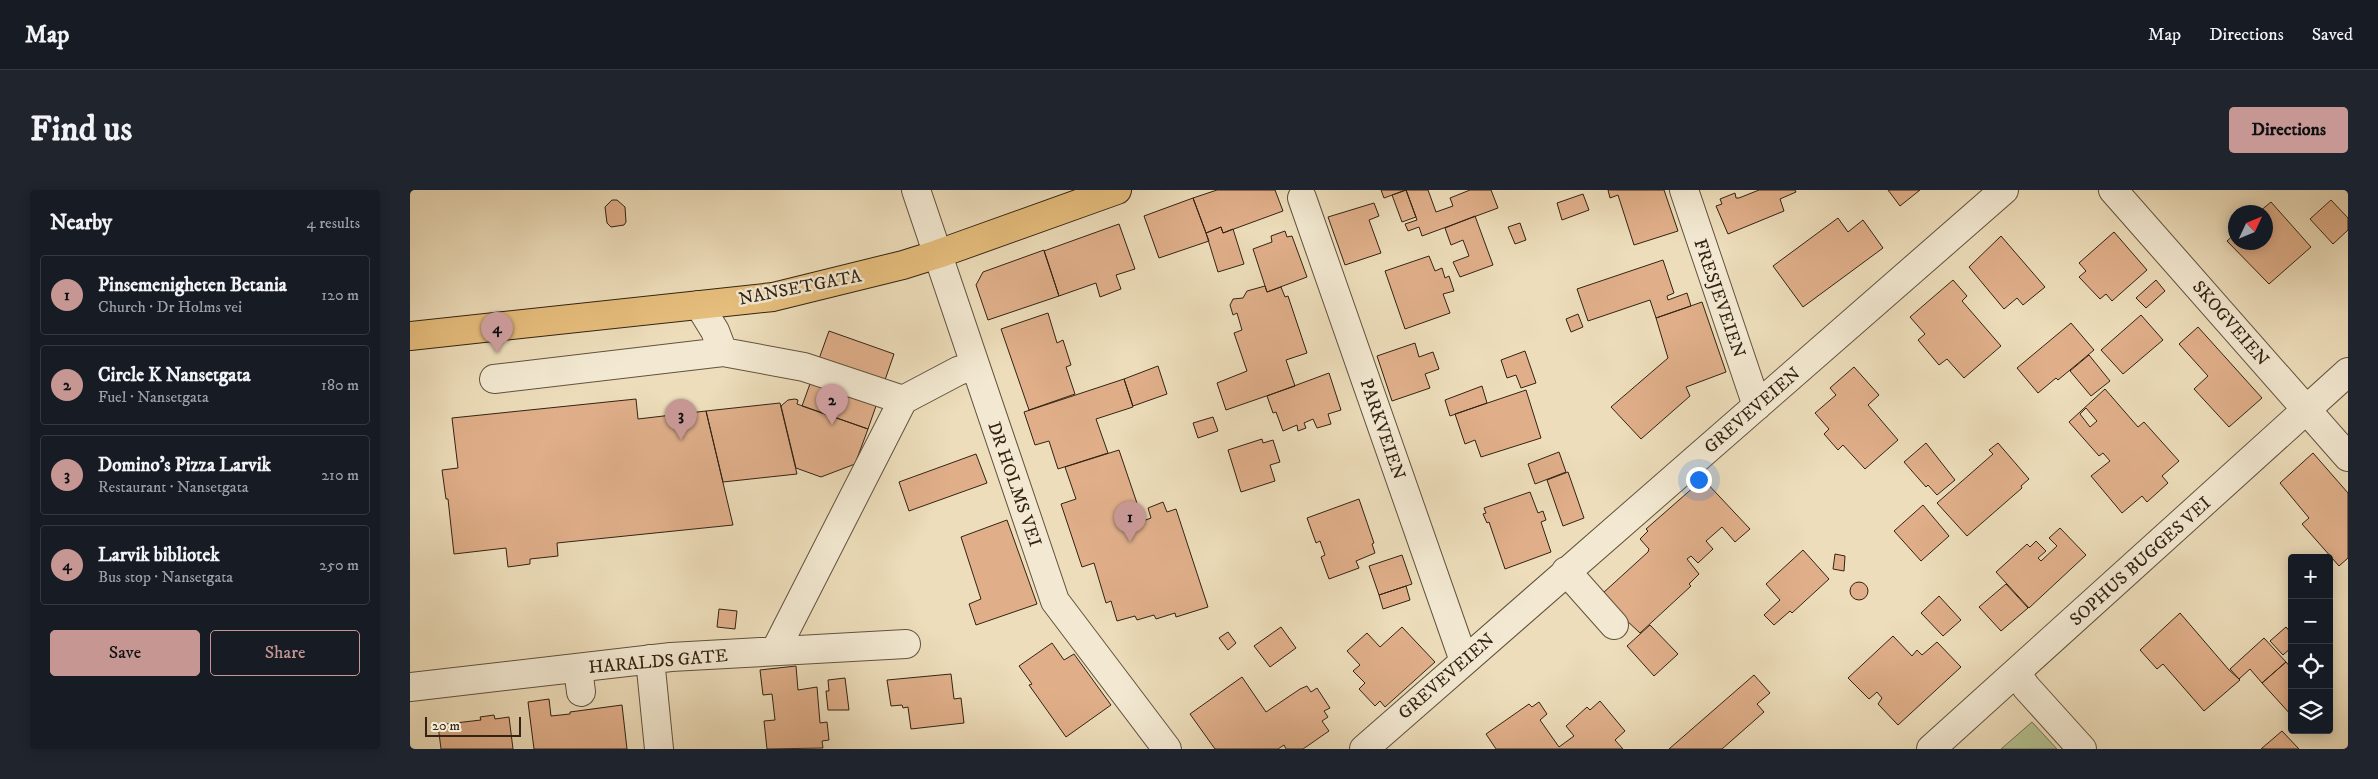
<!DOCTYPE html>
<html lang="en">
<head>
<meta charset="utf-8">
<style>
  :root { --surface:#171b24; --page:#20242c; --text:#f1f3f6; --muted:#9ea1a6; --line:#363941; --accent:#c59692 }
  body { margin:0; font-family:"IM FELL DW Pica",serif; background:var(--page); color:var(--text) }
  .controls { position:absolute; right:15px; bottom:15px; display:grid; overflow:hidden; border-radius:5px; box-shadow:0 2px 12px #0003 }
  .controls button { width:45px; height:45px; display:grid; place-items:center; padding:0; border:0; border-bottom:1px solid var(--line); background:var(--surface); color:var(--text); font:25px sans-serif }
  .compass { position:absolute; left:1818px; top:15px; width:45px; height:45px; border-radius:50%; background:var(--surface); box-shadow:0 2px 12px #0003; rotate:46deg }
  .scale { position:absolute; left:15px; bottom:12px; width:96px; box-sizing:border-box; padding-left:5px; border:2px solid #322314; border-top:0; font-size:14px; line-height:18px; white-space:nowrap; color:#322314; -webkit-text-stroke:4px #f3e9d2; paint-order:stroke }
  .you { position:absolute; left:1288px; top:289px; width:18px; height:18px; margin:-12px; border:4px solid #fff; border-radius:50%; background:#1a73e8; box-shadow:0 0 0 8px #1a73e833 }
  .badge { display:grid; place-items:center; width:32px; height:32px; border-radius:50%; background:var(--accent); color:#111; font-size:16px; font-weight:700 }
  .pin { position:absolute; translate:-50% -41px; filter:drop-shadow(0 1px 2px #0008) }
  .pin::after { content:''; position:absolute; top:26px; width:18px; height:15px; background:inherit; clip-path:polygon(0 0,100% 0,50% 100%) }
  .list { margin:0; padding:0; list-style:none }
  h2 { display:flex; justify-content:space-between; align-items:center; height:65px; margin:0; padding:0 20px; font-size:21px }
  h2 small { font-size:16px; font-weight:400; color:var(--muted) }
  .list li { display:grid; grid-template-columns:32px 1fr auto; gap:15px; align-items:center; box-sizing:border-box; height:80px; margin:0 10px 10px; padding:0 10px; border:1px solid var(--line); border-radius:5px }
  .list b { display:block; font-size:19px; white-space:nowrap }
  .list p { margin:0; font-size:16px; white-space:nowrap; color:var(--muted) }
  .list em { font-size:16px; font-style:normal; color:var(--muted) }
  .actions { display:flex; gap:10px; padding:15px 20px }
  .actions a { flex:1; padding:11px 0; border:1px solid var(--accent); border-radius:5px; text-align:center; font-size:18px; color:var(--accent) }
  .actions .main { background:var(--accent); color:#111 }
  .icon { flex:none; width:28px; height:28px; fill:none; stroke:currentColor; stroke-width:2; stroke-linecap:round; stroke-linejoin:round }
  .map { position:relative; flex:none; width:1938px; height:559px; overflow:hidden; border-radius:5px }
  header { display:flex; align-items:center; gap:30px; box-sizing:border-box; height:70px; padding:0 25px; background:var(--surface); border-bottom:1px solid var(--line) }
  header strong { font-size:24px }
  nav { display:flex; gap:28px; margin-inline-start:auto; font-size:18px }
  .intro { display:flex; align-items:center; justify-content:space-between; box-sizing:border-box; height:120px; padding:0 30px }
  h1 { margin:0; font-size:35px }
  .button { padding:12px 22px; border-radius:5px; background:var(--accent); color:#111; font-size:18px; font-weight:700 }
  main { display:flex; gap:30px; padding:0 30px }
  aside { flex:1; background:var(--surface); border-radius:5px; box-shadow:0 2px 12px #0003 }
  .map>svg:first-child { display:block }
  .green { fill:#b5c292; stroke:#747253 }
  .building { fill:#e0af8a; stroke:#322314; fill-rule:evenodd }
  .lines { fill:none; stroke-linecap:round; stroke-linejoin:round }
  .minor-casing { stroke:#61523e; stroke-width:30 }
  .major-casing { stroke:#322314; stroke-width:30 }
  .minor { stroke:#f3e9d2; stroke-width:28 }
  .major { stroke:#e6be7d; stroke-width:28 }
  .labels { text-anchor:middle; stroke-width:5; stroke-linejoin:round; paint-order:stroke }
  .street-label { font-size:18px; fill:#322314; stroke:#f3e9d2 }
</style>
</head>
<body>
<header>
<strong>Map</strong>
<nav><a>Map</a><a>Directions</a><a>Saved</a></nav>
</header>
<div class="intro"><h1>Find us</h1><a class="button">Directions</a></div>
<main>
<aside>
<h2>Nearby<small>4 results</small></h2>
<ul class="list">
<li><span class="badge">1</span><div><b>Pinsemenigheten Betania</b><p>Church · Dr Holms vei</p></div><em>120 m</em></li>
<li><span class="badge">2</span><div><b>Circle K Nansetgata</b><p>Fuel · Nansetgata</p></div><em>180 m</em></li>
<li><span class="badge">3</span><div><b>Domino's Pizza Larvik</b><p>Restaurant · Nansetgata</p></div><em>210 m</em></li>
<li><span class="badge">4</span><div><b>Larvik bibliotek</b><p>Bus stop · Nansetgata</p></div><em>250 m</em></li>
</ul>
<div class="actions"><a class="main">Save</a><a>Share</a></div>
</aside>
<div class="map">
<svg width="1938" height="559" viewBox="0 0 1938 559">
  <rect width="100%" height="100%" fill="#edddba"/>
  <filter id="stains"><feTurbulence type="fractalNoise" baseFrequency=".004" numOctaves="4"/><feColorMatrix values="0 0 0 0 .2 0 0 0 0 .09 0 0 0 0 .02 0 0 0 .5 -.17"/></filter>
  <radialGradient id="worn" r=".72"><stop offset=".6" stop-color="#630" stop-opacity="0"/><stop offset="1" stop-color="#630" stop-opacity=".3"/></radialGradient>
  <path class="green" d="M1622 532 1647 559H1591Z"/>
  <path class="building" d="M807 0H865L873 21 813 43 811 37 796 43 783 8Z
    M971 0H996L974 8Z
    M996 0 1006 27 992 32 982 5Z
    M996 0H1018L1026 22 1043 16 1040 8 1060 0H1081L1088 18 1012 46 1009 37 998 41 995 34 1007 30Z
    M1198 0H1254L1268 41 1224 55 1208 5 1200 8Z
    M1349 0H1385L1386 2 1370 9 1374 21 1318 44 1306 16 1312 14 1310 9 1325 3 1326 8H1329Z
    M1478 0H1510L1490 16Z
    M1173 4 1179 20 1152 30 1147 13Z
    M783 8 799 51 749 68 734 26Z
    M202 10H207L215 17 216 32 214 35 201 37 197 33 195 17Z
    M1921 10 1938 28V40L1923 54 1900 29Z
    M1861 12 1901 57 1859 94 1817 51 1826 43V52H1856V22H1849Z
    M964 13 969 26 959 30 971 63 935 75 918 27Z
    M1065 26 1083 75 1050 87 1043 72 1059 66 1053 50 1041 55 1035 38Z
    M1428 28 1438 42 1453 30 1473 58 1393 117 1363 76Z
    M1110 33 1116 50 1105 54 1098 37Z
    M709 34 725 79 706 85 711 99 690 107 686 93 649 106 634 61Z
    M811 37 813 43 823 39 834 74 808 82 796 43Z
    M875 41 877 47 882 46 897 87 857 102 843 59 862 52 861 46Z
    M1704 42 1737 80 1702 111 1696 104 1690 109 1669 87 1676 81 1669 73Z
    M1591 46 1635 97 1613 115 1607 108 1594 119 1559 77Z
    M634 60 649 106 578 130 566 95 573 82Z
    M1019 66 1025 81 1032 78 1035 88 1039 86 1044 101 1033 104 1040 123 995 139 975 81Z
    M1253 70 1264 103 1257 106 1258 110 1277 103 1281 116 1246 128 1240 110 1178 131 1167 99Z
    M1543 90 1557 106 1552 111 1591 156 1554 188 1537 169 1529 175 1508 150 1515 144 1500 127Z
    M1746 90 1755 101 1736 118 1726 108Z
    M855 96 857 102 871 97 875 107 878 106 897 163 876 170 885 196 816 220 807 193 837 181 824 143 832 140 827 123 823 125 820 115 823 109 833 108 837 101Z
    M1292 112 1316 182 1276 197 1280 206 1231 249 1201 217 1258 168 1246 128Z
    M638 123 647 153 653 150 661 175 656 177 665 204 619 220 591 139Z
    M1168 124 1173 137 1161 142 1156 129Z
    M1731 125 1753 150 1713 184 1691 160Z
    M1661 133 1684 160 1648 190 1646 188 1628 203 1607 178Z
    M1788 137 1852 208 1819 237 1784 199 1798 186 1769 154Z
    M419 141 484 164 458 239 392 216Z
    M1005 153 1009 167 1023 162 1029 179 1015 184 1020 198 982 211 967 166Z
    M1115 161 1126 193 1111 198 1106 185 1097 188 1091 170Z
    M1679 165 1700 191 1681 206 1660 181Z
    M748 176 757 204 723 216 714 189Z
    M1444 177 1469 205 1458 215 1488 250 1455 279 1433 255 1428 260 1414 244 1419 239 1405 223 1426 205 1420 198Z
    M919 183 931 220 918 224 921 234 907 238 903 229 894 233 896 238 888 241 887 235 873 241 866 222 863 223 857 206Z
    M714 189 723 217 686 229 698 263 648 279 639 251 625 255 614 222Z
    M1072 196 1077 213 1040 226 1035 210Z
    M1695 199 1728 237 1734 232 1769 271 1752 286 1758 293 1737 312 1732 306 1712 323 1681 286 1700 271 1693 263 1689 266 1659 232ZM1676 218 1687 231 1680 237 1670 224Z
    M1116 200 1131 248 1071 267 1065 250 1055 254 1045 224Z
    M226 209 228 229 296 221 323 335 147 353 148 366 120 369V374L98 377 96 358 44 364 38 309H36L32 280 48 278 42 228Z
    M385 209 388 210 387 214 458 239 445 274 411 287 386 278 371 216 378 210Z
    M370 213 387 284 313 292 296 221Z
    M803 227 808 241 788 248 783 233Z
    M852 249 853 253 863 250 870 272 860 275 865 291 831 302 818 260Z
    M1516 253 1545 290 1527 305 1518 295 1516 297 1494 272Z
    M1588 253 1619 289 1611 296 1612 298 1557 346 1527 313 1583 264 1579 260Z
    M709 260 733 331 741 328 738 318 753 312 757 322 766 319 798 417 766 427 765 423 746 429 744 425 727 430 725 426 707 431 701 411 696 413 684 373 672 377 651 314 666 309 655 277Z
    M1149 262 1156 282 1125 294 1118 274Z
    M1903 263 1938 303V368L1929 376 1892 334 1899 328 1870 293Z
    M566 264 577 293 499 321 489 292Z
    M1158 282 1174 328 1153 336 1137 290Z
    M1293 289 1340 339 1325 352 1312 337 1296 351 1303 359 1288 373 1281 366 1277 369 1289 384 1279 394 1281 396 1230 443 1199 414 1202 412 1193 403 1238 362 1239 359 1230 349 1238 341 1236 339Z
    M1120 302 1128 323 1133 321 1136 330 1131 332 1141 362 1095 379 1079 332 1077 333 1073 324 1076 323 1074 318Z
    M949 309 964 353 962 354 965 363 946 371 949 378 919 389 911 367 915 365 910 351 906 353 897 328Z
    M1513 315 1539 346 1511 371 1484 341Z
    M597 330 627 414 566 435 559 414 571 409 551 347Z
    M1650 338 1676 365 1619 418 1586 382 1617 354 1620 357 1626 351 1636 361 1628 368 1631 371 1647 356 1639 348Z
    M1393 360 1419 389 1382 423 1380 421 1364 435 1354 425 1370 410 1356 394Z
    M1425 364 1435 366 1434 381 1423 379Z
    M992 365 1002 394 969 405 959 376Z
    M1440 401a9 9 0 1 1 18 0a9 9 0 1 1-18 0Z
    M1596 394 1618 418 1591 441 1569 417Z
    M996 396 1000 410 973 419 969 405Z
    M1529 406 1551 430 1533 446 1511 423Z
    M309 419 327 421 325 439 307 437Z
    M1770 423 1819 480 1830 490 1794 521 1753 474 1747 479 1730 460Z
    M1240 435 1268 464 1244 486 1217 456Z
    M871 437 886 458 860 477 844 456Z
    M992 437 1025 472 975 517 970 511 965 516 949 499 955 493 943 481 950 475 937 461 957 443 970 457Z
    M1876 437 1882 444V457L1873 465 1860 451Z
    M818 442 826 453 818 460 809 448Z
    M1483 446 1502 466 1507 460 1512 465 1527 452 1551 477 1488 535 1468 514 1472 508 1467 502 1459 509 1438 488Z
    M1854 448 1876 472 1852 493 1840 479 1829 489 1820 479Z
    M642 453 654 470 664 464 701 515 656 547 619 495 622 494 609 476Z
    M1876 472 1882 479V526L1852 493Z
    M386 476 388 500 407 497 410 533 417 532 419 550 412 551 413 558 357 559 354 531 365 530 362 504 353 505 350 480Z
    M541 484 544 509 551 508 554 533 501 539 498 517 493 518 492 515 481 516 477 490Z
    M1344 485 1360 503 1347 514 1354 522 1312 559H1259Z
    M832 487 856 522 890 499 897 496 901 502 907 498 920 518 914 521 918 527 912 531 919 541 893 559H876L874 555 868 559H805L780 524Z
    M435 488 439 520H418L416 501H419L418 490Z
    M139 509 141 526 160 524V522L212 515 217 559H124L118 512Z
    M1190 511 1215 541 1205 550 1213 559H1086L1076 544 1119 514 1122 517 1129 512 1137 524 1130 530 1149 557 1164 546 1156 536 1177 517 1180 520Z
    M84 525 85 529 99 527 103 559H31L28 535 71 530 70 527Z
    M1872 541 1889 559H1851Z"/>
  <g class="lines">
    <g class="minor-casing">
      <path id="minor" d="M506 0 645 411 757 559
        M1274 0 1347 216
        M1703 0 1938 267
        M892 8 1054 471
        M289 115 305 141 313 162 394 177 493 210 548 181 565 175
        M84 189 313 162
        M1156 381 1204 435
        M365 461 493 210
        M240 469 249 559
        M168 478 171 502
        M1607 483 1616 497 1672 559
        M0 497 261 467 496 454
        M954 559 1594 0
        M1521 559 1938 182"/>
    </g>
    <g class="major-casing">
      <path id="major" d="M0 146 363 107 493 75 528 64 707 0"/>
    </g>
    <use href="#minor" class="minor"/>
    <use href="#major" class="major"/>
  </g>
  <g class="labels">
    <g class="street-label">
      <text transform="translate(390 97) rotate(-11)" y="6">NANSETGATA</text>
      <text transform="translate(1310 108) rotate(71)" y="6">FRESJEVEIEN</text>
      <text transform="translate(1821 133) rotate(49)" y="6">SKOGVEIEN</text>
      <text transform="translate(1342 220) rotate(-41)" y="6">GREVEVEIEN</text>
      <text transform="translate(973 239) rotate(71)" y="6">PARKVEIEN</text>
      <text transform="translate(605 294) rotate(71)" y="6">DR HOLMS VEI</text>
      <text transform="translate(1730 371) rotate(-42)" y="6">SOPHUS BUGGES VEI</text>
      <text transform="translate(248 471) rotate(-5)" y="6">HARALDS GATE</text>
      <text transform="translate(1036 486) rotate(-41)" y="6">GREVEVEIEN</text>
    </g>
  </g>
  <rect width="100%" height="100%" filter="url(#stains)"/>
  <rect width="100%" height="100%" fill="url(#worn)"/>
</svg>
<div class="controls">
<button>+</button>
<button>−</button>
<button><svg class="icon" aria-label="locate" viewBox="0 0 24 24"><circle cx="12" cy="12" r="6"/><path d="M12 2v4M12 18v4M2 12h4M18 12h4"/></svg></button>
<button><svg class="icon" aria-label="layers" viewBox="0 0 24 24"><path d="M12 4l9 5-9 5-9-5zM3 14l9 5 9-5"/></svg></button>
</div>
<svg class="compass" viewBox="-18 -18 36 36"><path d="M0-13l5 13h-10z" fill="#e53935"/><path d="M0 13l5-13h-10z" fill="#9ea1a6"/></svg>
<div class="scale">20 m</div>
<div class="you"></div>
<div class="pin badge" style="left:720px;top:352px">1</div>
<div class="pin badge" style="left:422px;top:235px">2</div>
<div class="pin badge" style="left:271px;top:250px">3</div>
<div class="pin badge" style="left:87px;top:163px">4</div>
</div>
</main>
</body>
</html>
